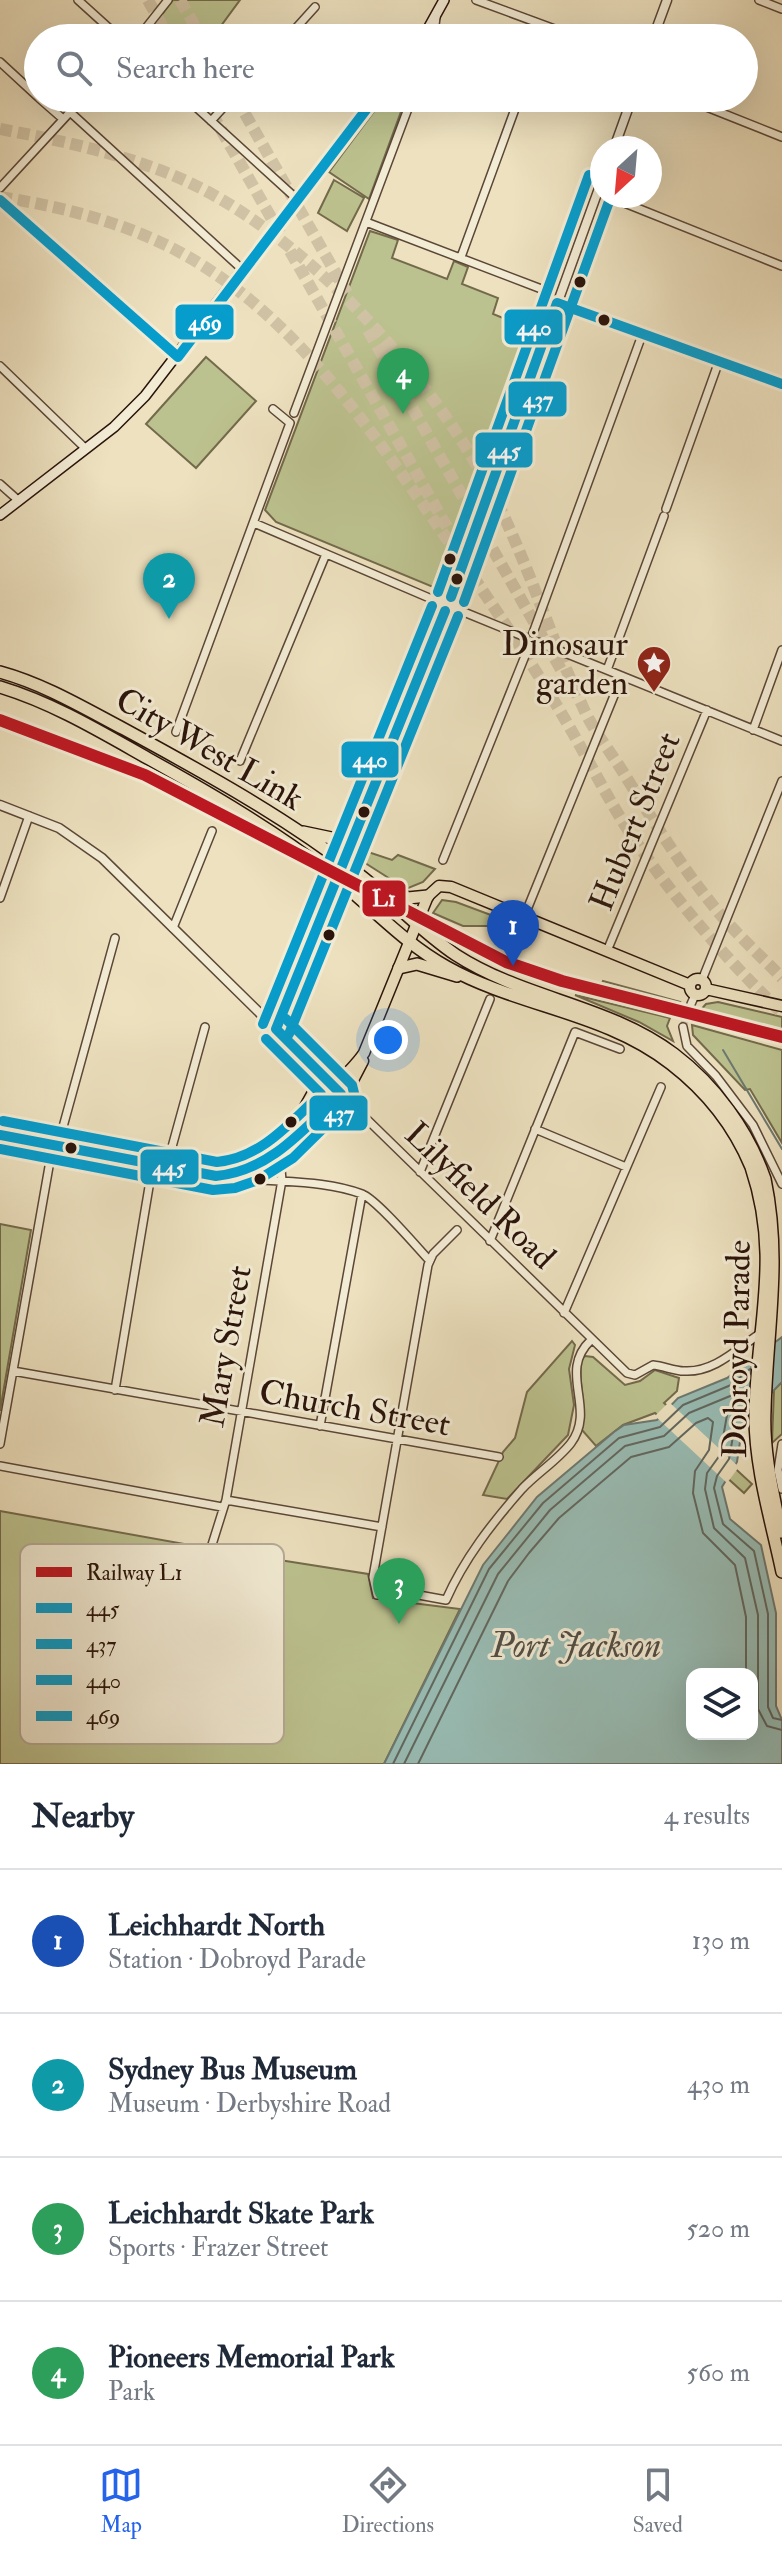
<!DOCTYPE html>
<html lang="en">
<head>
<meta charset="utf-8">
<style>
  :root { --surface:#fff; --page:#f2f2f3; --text:#1f2937; --muted:#747a83; --line:#e0e1e3; --accent:#2563eb }
  body { margin:0; font-family:"IM FELL Double Pica",serif; background:var(--page); color:var(--text) }
  .controls { position:absolute; right:24px; bottom:24px; display:grid; overflow:hidden; border-radius:16px; box-shadow:0 8px 32px #0002 }
  .controls button { width:72px; height:72px; display:grid; place-items:center; padding:0; border:0; border-bottom:2px solid var(--line); background:var(--surface); color:var(--text); font:40px sans-serif }
  .compass { position:absolute; left:590px; top:136px; width:72px; height:72px; border-radius:50%; background:var(--surface); box-shadow:0 8px 32px #0002; rotate:206deg }
  .you { position:absolute; left:388px; top:1040px; width:28px; height:28px; margin:-20px; border:6px solid #fff; border-radius:50%; background:#1a73e8; box-shadow:0 0 0 12px #1a73e833 }
  .badge { display:grid; place-items:center; width:52px; height:52px; border-radius:50%; background:var(--accent); color:#fff; font-size:26px; font-weight:700 }
  .pin { position:absolute; translate:-50% -66px; filter:drop-shadow(0 2px 4px #0008) }
  .pin::after { content:''; position:absolute; top:42px; width:28px; height:24px; background:inherit; clip-path:polygon(0 0,100% 0,50% 100%) }
  .list { margin:0; padding:0; list-style:none }
  h2 { display:flex; justify-content:space-between; align-items:center; height:104px; margin:0; padding:0 32px; font-size:34px }
  h2 small { font-size:26px; font-weight:400; color:var(--muted) }
  .list li { display:grid; grid-template-columns:52px 1fr auto; gap:24px; align-items:center; box-sizing:border-box; height:144px; padding:0 32px; border-top:2px solid var(--line) }
  .list b { display:block; font-size:30px; white-space:nowrap }
  .list p { margin:0; font-size:26px; white-space:nowrap; color:var(--muted) }
  .list em { font-size:26px; font-style:normal; color:var(--muted) }
  .icon { flex:none; width:44px; height:44px; fill:none; stroke:currentColor; stroke-width:2; stroke-linecap:round; stroke-linejoin:round }
  .map { position:relative; flex:none; width:782px; height:1764px; overflow:hidden }
  .search { position:absolute; background:var(--surface); box-shadow:0 8px 32px #0002; left:24px; right:24px; top:24px; height:88px; display:flex; align-items:center; gap:20px; box-sizing:border-box; padding:0 28px; border-radius:44px; color:var(--muted); font-size:30px }
  .sheet { height:680px; background:var(--surface) }
  nav { display:flex; justify-content:space-around; align-items:center; box-sizing:border-box; height:112px; border-top:2px solid var(--line); background:var(--surface); font-size:22px; color:var(--muted) }
  nav a { display:grid; justify-items:center; gap:4px }
  nav .on { color:var(--accent) }
  .map>svg:first-child { display:block }
  .green { fill:#bcc28f; stroke:#736a4c; stroke-width:2 }
  .water { fill:#99bdb5; stroke:#6d7971; stroke-width:2; fill-rule:evenodd }
  .pier { fill:#ede1bf }
  .lines { fill:none; stroke-linecap:round; stroke-linejoin:round }
  .shore { stroke:#626860; stroke-width:2 }
  .stream { stroke:#6d7971; stroke-width:2 }
  .minor-tunnel { stroke:#d0c2a4; stroke-width:7; stroke-dasharray:7 3.5; stroke-linecap:butt }
  .motorway-tunnel { stroke:#d0c2a4; stroke-width:12; stroke-dasharray:12 6; stroke-linecap:butt }
  .minor-casing { stroke:#5b4637; stroke-width:10 }
  .tertiary-casing { stroke:#5b4637; stroke-width:11 }
  .secondary-casing { stroke:#2a130a; stroke-width:12 }
  .primary-casing { stroke:#2a130a; stroke-width:13 }
  .trunk-casing { stroke:#2a130a; stroke-width:14 }
  .minor { stroke:#f3ecd5; stroke-width:7 }
  .tertiary { stroke:#f3ecd5; stroke-width:8 }
  .secondary { stroke:#f3ecd5; stroke-width:9 }
  .primary { stroke:#ede1bf; stroke-width:10 }
  .trunk { stroke:#ede1bf; stroke-width:11 }
  .bus-1-casing { stroke:#f3ecd5; stroke-width:16 }
  .bus-2-casing { stroke:#f3ecd5; stroke-width:16 }
  .bus-3-casing { stroke:#f3ecd5; stroke-width:16 }
  .bus-4-casing { stroke:#f3ecd5; stroke-width:16 }
  .bus-1 { stroke:#069dcd; stroke-width:10 }
  .bus-2 { stroke:#069dcd; stroke-width:10 }
  .bus-3 { stroke:#069dcd; stroke-width:10 }
  .bus-4 { stroke:#069dcd; stroke-width:10 }
  .rail-1-casing { stroke:#f3ecd5; stroke-width:18 }
  .rail-1 { stroke:#be1622; stroke-width:12 }
  .bus-dot { fill:#2a130a; stroke:#f3ecd5; stroke-width:3 }
  .labels { text-anchor:middle; stroke-width:6; stroke-linejoin:round; paint-order:stroke }
  .poi-label { font-size:34px; fill:#2a130a; stroke:#f3ecd5; text-anchor:end }
  .street-label { font-size:34px; fill:#2a130a; stroke:#f3ecd5 }
  .water-label { font-size:36px; font-style:italic; fill:#514e46; stroke:#f3ecd5 }
  .key { fill:#f3ecd5; stroke:#b7ab98; stroke-width:2 }
  .key-label { font-size:22px; fill:#2a130a }
  .line-badge { stroke:#f3ecd5; stroke-width:3 }
  .badge-label { font-size:22px; text-anchor:middle; font-weight:bold; fill:#fff }
</style>
</head>
<body>
<div class="map">
<svg width="782" height="1764" viewBox="0 0 782 1764">
  <rect width="100%" height="100%" fill="#ede1bf"/>
  <filter id="stains"><feTurbulence type="fractalNoise" baseFrequency=".0025" numOctaves="4"/><feColorMatrix values="0 0 0 0 .2 0 0 0 0 .09 0 0 0 0 .02 0 0 0 .5 -.17"/></filter>
  <radialGradient id="worn" r=".72"><stop offset=".6" stop-color="#630" stop-opacity="0"/><stop offset="1" stop-color="#630" stop-opacity=".3"/></radialGradient>
  <path class="green" d="M173 0H240L212 38H144Z
    M384 98H406L369 199 329 172Z
    M334 180 364 198 347 231 318 213Z
    M370 231 398 240 392 258 447 279 454 261 468 267 462 284 498 298 493 314 535 331 444 582 433 587 276 522 265 510Z
    M206 357 256 401 196 468 146 424Z
    M362 850 392 860 398 855 435 869 423 882 406 889 362 861Z
    M442 900 456 902 507 921 504 926H463L433 913Z
    M603 981 680 1002 677 1008 600 988Z
    M575 995 670 1018 667 1026 673 1041 639 1022Z
    M718 1002 782 1017V1032L698 1013 706 1004Z
    M692 1025 782 1050V1143L750 1089 745 1090 693 1035Z
    M0 1224 31 1230 0 1411Z
    M572 1341 575 1345 569 1369 574 1405 568 1435 507 1499 483 1495 503 1452 515 1438 527 1392Z
    M585 1356 593 1357 625 1385 640 1381 655 1370 679 1378 677 1391 664 1403 752 1484 744 1493 655 1413 623 1425 596 1446 582 1430C587 1405 578 1384 581 1359Z
    M782 1382V1434L772 1443 774 1389Z
    M0 1511 218 1550 216 1570 244 1575 247 1555 368 1574 373 1598 460 1609 384 1764H0Z"/>
  <path class="water" d="M782 1337V1382L743 1422 737 1462 722 1487 730 1519 761 1545 776 1613V1706L782 1720V1764H384L483 1565 537 1497 614 1432 624 1425 657 1420 678 1398 727 1378ZM692 1674H752V1734H692Z"/>
  <path class="pier" d="M669 1402 739 1467 727 1483 655 1416Z"/>
  <g class="lines">
    <path class="shore" d="M748 1405 736 1419 729 1459 717 1476 714 1488 723 1524 754 1551 768 1614V1707L773 1718 782 1720
      M393 1764 489 1569 543 1503 619 1438 660 1427 683 1405 731 1385 750 1369
      M404 1764 498 1574 550 1510 625 1446 664 1436 689 1413 735 1394 739 1399 727 1415 720 1455 707 1473 705 1489 714 1528 745 1558 758 1615V1709L767 1726 782 1730
      M418 1764 508 1581 529 1553 559 1518 631 1457 669 1447 696 1423 708 1418 713 1422 709 1450 695 1471 693 1493 703 1533 735 1565 746 1617V1674"/>
    <path class="stream" d="M723 1050 782 1149"/>
    <path class="minor-tunnel" d="M683 1027 691 1004"/>
    <path class="motorway-tunnel" d="M148 0 169 38
      M180 0 202 38
      M203 98 281 235
      M236 98 347 293
      M0 129C58 140 115 152 170 174 301 227 435 378 498 504 530 569 551 639 582 705 592 729 610 751 623 772 652 819 680 865 715 908 735 933 760 955 782 978
      M0 197C58 206 115 220 168 246 290 307 369 427 445 536 488 598 532 662 570 728 590 763 608 799 630 833 674 899 725 958 782 1013
      M290 251 447 527
      M368 330 563 673"/>
    <g class="minor-casing">
      <path id="minor" d="M78 0 120 38
        M476 0 579 38
        M759 0 782 9
        M138 38 168 0
        M287 38 315 7
        M433 38 436 18
        M541 38 546 26
        M0 62 38 97
        M39 98 63 119
        M186 98 298 200
        M684 98 782 137
        M70 112 244 271
        M211 121 232 98
        M0 188 83 98
        M607 196 782 266
        M366 222 544 290
        M461 257 519 98
        M557 303 782 384
        M0 366 86 449
        M294 413 412 98
        M0 484 19 501
        M666 509 719 361
        M254 523 441 603
        M454 608 525 637
        M533 633 642 335
        M538 642 782 741
        M607 670 664 516
        M753 730 782 650
        M176 732 290 423 273 409
        M240 761 326 554
        M443 860 529 646
        M0 898 29 816
        M524 917 622 676
        M173 928 212 831
        M607 951 707 710
        M702 980 782 781
        M691 1004 695 995
        M683 1027 687 1046 716 1076 753 1125 782 1184
        M341 1094 627 1373 635 1375 653 1365C664 1366 674 1371 684 1371 713 1373 736 1350 758 1335
        M535 1129 626 1167
        M58 1145 115 938
        M167 1165 205 1027
        M420 1172 490 999
        M227 1176C271 1184 319 1178 362 1194 377 1200 416 1246 429 1260
        M457 1230 433 1254 428 1265 373 1577 377 1595 397 1591 446 1600C464 1559 492 1523 522 1489 537 1473 558 1460 571 1443 597 1408 557 1372 591 1340
        M490 1241 575 1032 620 1049
        M564 1313 661 1087
        M13 1371 499 1457
        M115 1390 153 1163
        M320 1426 362 1194
        M0 1444 53 1144
        M782 1444 778 1470 782 1489
        M0 1466 222 1507
        M226 1500 382 1527
        M210 1551 226 1500 282 1180 280 1159 272 1148"/>
    </g>
    <g class="tertiary-casing">
      <path id="tertiary" d="M653 38 667 0
        M614 148 632 98
        M451 597 602 180
        M445 611 455 606 451 597
        M445 611 441 601 451 597
        M0 805 59 828 102 858 338 1090
        M276 1029 445 611"/>
    </g>
    <g class="secondary-casing">
      <path id="secondary" d="M423 38 444 0
        M0 200 178 357
        M0 515 114 427 145 396 375 98"/>
    </g>
    <g class="primary-casing">
      <path id="primary" d="M690 987a8 8 0 1 1 16 0a8 8 0 1 1-16 0Z
        M706 989 782 1006
        M305 1107 315 1089 312 1064
        M0 1135 171 1166
        M167 1165C187 1165 208 1171 228 1166 256 1160 347 1079 364 1053L428 896 439 886 451 887 690 985
        M198 1173 225 1176 262 1161 350 1086 363 1061"/>
    </g>
    <g class="trunk-casing">
      <path id="trunk" d="M0 672C44 684 84 708 124 729 203 772 285 817 356 872 391 898 420 931 456 955 524 999 609 1005 674 1054 715 1085 748 1130 765 1179 782 1261 767 1328 765 1410 763 1451 773 1492 781 1532
        M0 687C53 703 101 732 149 759 210 793 272 829 328 872 368 903 403 943 447 967 518 1007 605 1012 671 1064 706 1091 734 1126 751 1167 782 1259 756 1325 755 1416 755 1468 771 1520 782 1572
        M303 832 341 840 353 839
        M380 886 408 898 428 896
        M399 968 417 964 457 976"/>
    </g>
    <use href="#minor" class="minor"/>
    <use href="#tertiary" class="tertiary"/>
    <use href="#secondary" class="secondary"/>
    <use href="#primary" class="primary"/>
    <use href="#trunk" class="trunk"/>
    <g class="bus-1-casing">
      <path id="bus-1" d="M557 303 782 384
        M451 597 557 303
        M276 1029 445 611
        M0 1135 216 1176C270 1171 304 1129 341 1094L276 1029"/>
    </g>
    <g class="bus-2-casing">
      <path id="bus-2" d="M464 602 611 196
        M289 1034 458 616
        M0 1149 213 1190 235 1188 258 1180 293 1158 355 1097 352 1085 286 1019"/>
    </g>
    <g class="bus-3-casing">
      <path id="bus-3" d="M438 592 589 175
        M263 1024 432 606
        M3 1121 217 1162C261 1158 290 1123 321 1094L266 1039"/>
    </g>
    <g class="bus-4-casing">
      <path id="bus-4" d="M0 200 178 357 375 98"/>
    </g>
    <use href="#bus-1" class="bus-1"/>
    <use href="#bus-2" class="bus-2"/>
    <use href="#bus-3" class="bus-3"/>
    <use href="#bus-4" class="bus-4"/>
    <g class="rail-1-casing">
      <path id="rail-1" d="M0 720 145 775 506 962 562 981 782 1037"/>
    </g>
    <use href="#rail-1" class="rail-1"/>
  </g>
  <defs>
    <g id="sight-pin" transform="scale(1.8)"><path d="M0 17L-7.5 6A9.5 9.5 0 1 1 7.5 6Z" fill="#8f2418" stroke="#f3ecd5"/><path d="M0-6L1.8-2.2L6-1.7L2.9 1.2L3.7 5.4L0 3.3L-3.7 5.4L-2.9 1.2L-6-1.7L-1.8-2.2Z" fill="#fff"/></g>
  </defs>
  <g fill-rule="evenodd">
    <use href="#sight-pin" x="654" y="663"/>
  </g>
  <g class="bus-dot">
    <circle cx="580" cy="282" r="7"/>
    <circle cx="604" cy="320" r="7"/>
    <circle cx="450" cy="559" r="7"/>
    <circle cx="457" cy="579" r="7"/>
    <circle cx="364" cy="812" r="7"/>
    <circle cx="329" cy="935" r="7"/>
    <circle cx="291" cy="1122" r="7"/>
    <circle cx="71" cy="1148" r="7"/>
    <circle cx="260" cy="1179" r="7"/>
  </g>
  <g class="labels">
    <g class="poi-label">
      <text x="628" y="655">Dinosaur<tspan x="628" dy="39">garden</tspan></text>
    </g>
    <g class="street-label">
      <text transform="translate(210 748) rotate(30)" y="12">City West Link</text>
      <text transform="translate(634 821) rotate(-68)" y="12">Hubert Street</text>
      <text transform="translate(481 1195) rotate(44)" y="12">Lilyfield Road</text>
      <text transform="translate(225 1346) rotate(-80)" y="12">Mary Street</text>
      <text transform="translate(736 1349) rotate(-89)" y="12">Dobroyd Parade</text>
      <text transform="translate(355 1407) rotate(10)" y="12">Church Street</text>
    </g>
    <g class="water-label">
      <text x="576" y="1657">Port Jackson</text>
    </g>
  </g>
  <rect x="20" y="1544" width="264" height="200" rx="12" class="key"/>
  <rect x="36" y="1567" width="36" height="10" fill="#be1622"/>
  <rect x="36" y="1603" width="36" height="10" fill="#069dcd"/>
  <rect x="36" y="1639" width="36" height="10" fill="#069dcd"/>
  <rect x="36" y="1675" width="36" height="10" fill="#069dcd"/>
  <rect x="36" y="1711" width="36" height="10" fill="#069dcd"/>
  <g class="key-label">
    <text x="86" y="1580">Railway L1</text>
    <text x="86" y="1616">445</text>
    <text x="86" y="1652">437</text>
    <text x="86" y="1688">440</text>
    <text x="86" y="1724">469</text>
  </g>
  <g class="line-badge">
    <rect x="174" y="303" width="61" height="38" rx="8" fill="#069dcd"/>
    <rect x="503" y="308" width="61" height="38" rx="8" fill="#069dcd"/>
    <rect x="507" y="380" width="61" height="38" rx="8" fill="#069dcd"/>
    <rect x="474" y="431" width="60" height="38" rx="8" fill="#069dcd"/>
    <rect x="340" y="740" width="60" height="39" rx="8" fill="#069dcd"/>
    <rect x="361" y="879" width="46" height="39" rx="8" fill="#be1622"/>
    <rect x="308" y="1094" width="61" height="38" rx="8" fill="#069dcd"/>
    <rect x="139" y="1148" width="61" height="38" rx="8" fill="#069dcd"/>
  </g>
  <g class="badge-label">
    <text x="205" y="330">469</text>
    <text x="534" y="335">440</text>
    <text x="538" y="407">437</text>
    <text x="504" y="458">445</text>
    <text x="370" y="767">440</text>
    <text x="384" y="906">L1</text>
    <text x="339" y="1121">437</text>
    <text x="169" y="1175">445</text>
  </g>
  <rect width="100%" height="100%" filter="url(#stains)"/>
  <rect width="100%" height="100%" fill="url(#worn)"/>
</svg>
<div class="controls">
<button><svg class="icon" aria-label="layers" viewBox="0 0 24 24"><path d="M12 4l9 5-9 5-9-5zM3 14l9 5 9-5"/></svg></button>
</div>
<svg class="compass" viewBox="-18 -18 36 36"><path d="M0-13l5 13h-10z" fill="#e53935"/><path d="M0 13l5-13h-10z" fill="#747a83"/></svg>
<div class="you"></div>
<div class="pin badge" style="left:513px;top:966px;background:#1a4fb4">1</div>
<div class="pin badge" style="left:169px;top:619px;background:#0f9aa8">2</div>
<div class="pin badge" style="left:399px;top:1624px;background:#2e9e5b">3</div>
<div class="pin badge" style="left:403px;top:414px;background:#2e9e5b">4</div>
<div class="search"><svg class="icon" aria-label="search" viewBox="0 0 24 24"><circle cx="10" cy="10" r="6"/><path d="M15 15l6 6"/></svg>Search here</div>
</div>
<section class="sheet">
<h2>Nearby<small>4 results</small></h2>
<ul class="list">
<li><span class="badge" style="background:#1a4fb4">1</span><div><b>Leichhardt North</b><p>Station · Dobroyd Parade</p></div><em>130 m</em></li>
<li><span class="badge" style="background:#0f9aa8">2</span><div><b>Sydney Bus Museum</b><p>Museum · Derbyshire Road</p></div><em>430 m</em></li>
<li><span class="badge" style="background:#2e9e5b">3</span><div><b>Leichhardt Skate Park</b><p>Sports · Frazer Street</p></div><em>520 m</em></li>
<li><span class="badge" style="background:#2e9e5b">4</span><div><b>Pioneers Memorial Park</b><p>Park</p></div><em>560 m</em></li>
</ul>
</section>
<nav>
<a class="on"><svg class="icon" aria-label="map" viewBox="0 0 24 24"><path d="M3 6l6-2 6 2 6-2v14l-6 2-6-2-6 2zM9 4v14M15 6v14"/></svg>Map</a>
<a><svg class="icon" aria-label="directions" viewBox="0 0 24 24"><path d="M12 3l9 9-9 9-9-9zM9 14v-3h6M13 9l2 2-2 2"/></svg>Directions</a>
<a><svg class="icon" aria-label="saved" viewBox="0 0 24 24"><path d="M7 4h10v16l-5-4-5 4z"/></svg>Saved</a>
</nav>
</body>
</html>
